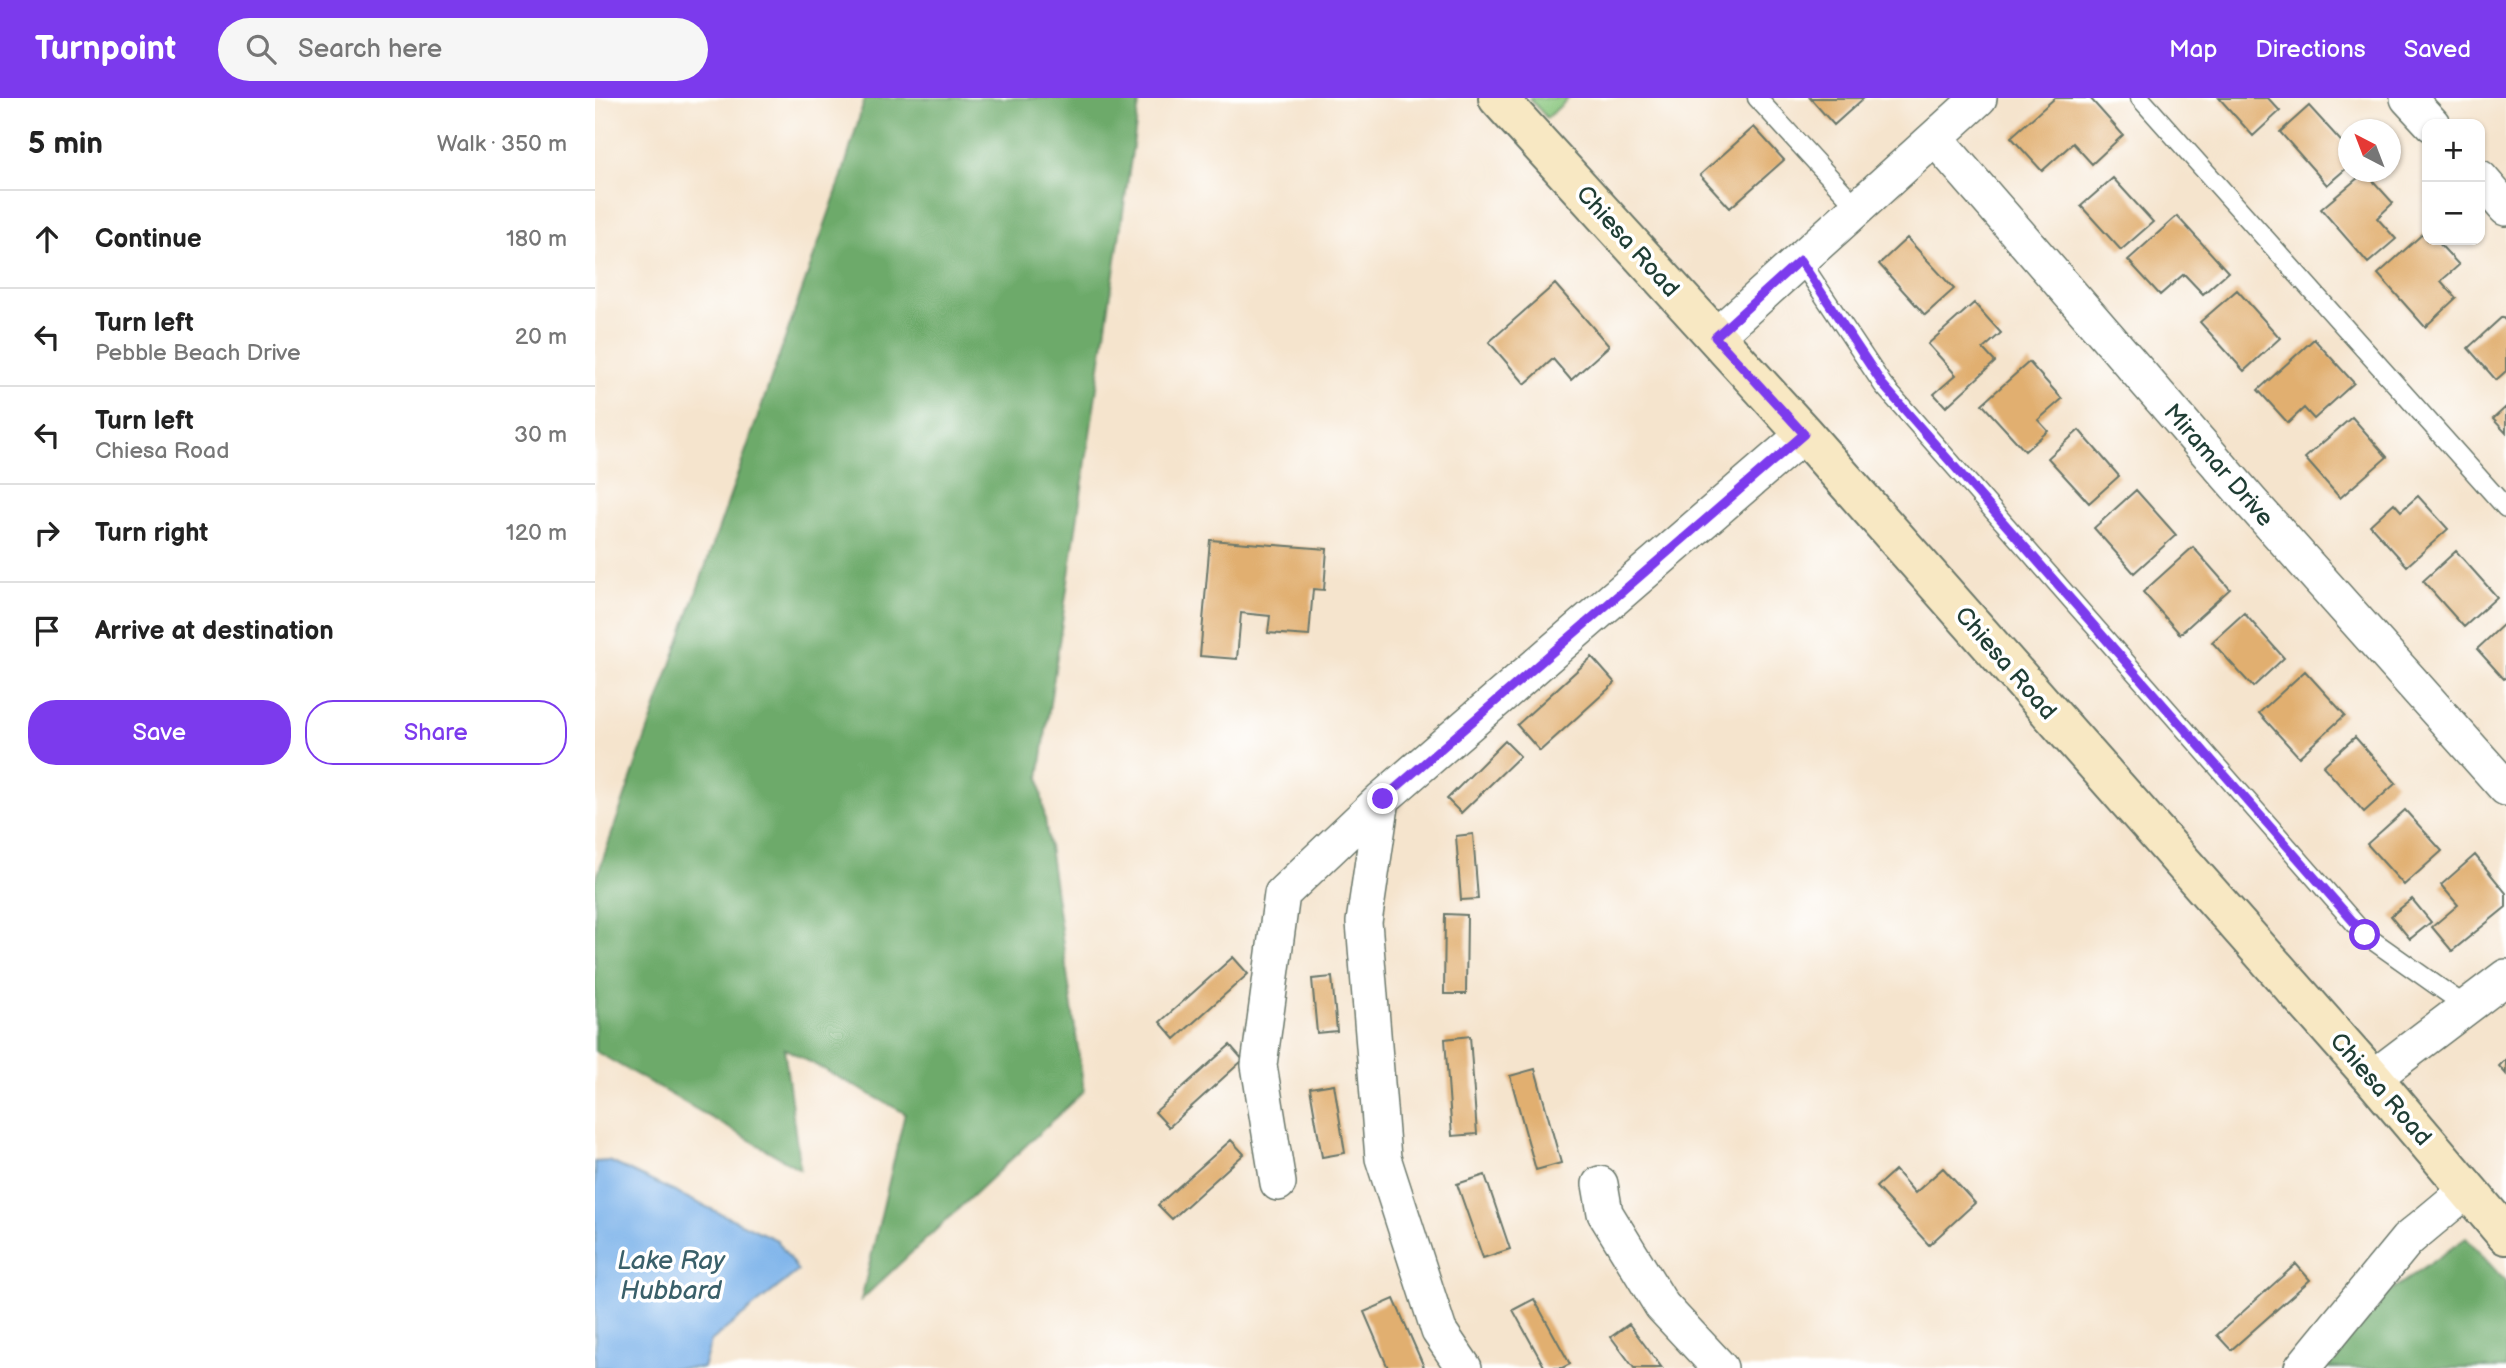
<!DOCTYPE html>
<html lang="en">
<head>
<meta charset="utf-8">
<style>
  :root { --surface:#fff; --page:#f6f6f6; --text:#222; --muted:#767676; --line:#e0e0e0; --accent:#7c3aed }
  body { margin:0; font-family:"Balsamiq Sans",sans-serif; background:var(--page); color:var(--text) }
  .controls { position:absolute; right:21px; top:21px; display:grid; overflow:hidden; border-radius:14px; box-shadow:0 2px 5px #0004 }
  .controls button { width:63px; height:63px; display:grid; place-items:center; padding:0; border:0; border-bottom:2px solid var(--line); background:var(--surface); color:var(--text); font:35px sans-serif }
  .compass { position:absolute; left:1743px; top:21px; width:63px; height:63px; border-radius:50%; background:var(--surface); box-shadow:0 2px 5px #0004; rotate:318deg }
  .stop { position:absolute; width:21px; height:21px; margin:-16px; border:5px solid #7c3aed; border-radius:50%; background:#fff }
  .stop.end { background:#7c3aed; border-color:#fff; box-shadow:0 2px 7px #0008 }
  .list { margin:0; padding:0; list-style:none }
  h2 { display:flex; justify-content:space-between; align-items:center; height:91px; margin:0; padding:0 28px; font-size:30px }
  h2 small { font-size:23px; font-weight:400; color:var(--muted) }
  .list li { display:grid; grid-template-columns:46px 1fr auto; gap:21px; align-items:center; box-sizing:border-box; height:98px; padding:0 28px; border-top:2px solid var(--line) }
  .list b { display:block; font-size:26px; white-space:nowrap }
  .list p { margin:0; font-size:23px; white-space:nowrap; color:var(--muted) }
  .list em { font-size:23px; font-style:normal; color:var(--muted) }
  .actions { display:flex; gap:14px; padding:21px 28px }
  .actions a { flex:1; padding:16px 0; border:2px solid var(--accent); border-radius:28px; text-align:center; font-size:24px; color:var(--accent) }
  .actions .main { background:var(--accent); color:#fff }
  .icon { flex:none; width:38px; height:38px; fill:none; stroke:currentColor; stroke-width:2; stroke-linecap:round; stroke-linejoin:round }
  .map { position:relative; flex:none; width:1911px; height:1270px; overflow:hidden }
  header { display:flex; align-items:center; gap:42px; box-sizing:border-box; height:98px; padding:0 35px; background:var(--accent); color:#fff }
  header strong { font-size:33px }
  nav { display:flex; gap:38px; margin-inline-start:auto; font-size:24px }
  .search { width:490px; height:63px; background:var(--page); display:flex; align-items:center; gap:18px; box-sizing:border-box; padding:0 24px; border-radius:38px; color:var(--muted); font-size:26px }
  main { display:flex }
  aside { flex:1; background:var(--surface) }
  .map>svg:first-child { display:block }
  .green { fill:#87c57b; stroke:#538158; stroke-width:2 }
  .forest { fill:#6daa6b; stroke:#467450; stroke-width:2 }
  .water { fill:#79b1e9; stroke:#4c778e; stroke-width:2 }
  .building { fill:#e1af70 }
  .lines { fill:none; stroke-linecap:round; stroke-linejoin:round }
  .service-casing { stroke:#6a776a; stroke-width:21 }
  .minor-casing { stroke:#6a776a; stroke-width:38 }
  .secondary-casing { stroke:#6a776a; stroke-width:42 }
  .service { stroke:#fff; stroke-width:18 }
  .minor { stroke:#fff; stroke-width:35 }
  .secondary { stroke:#f8e8c3; stroke-width:38 }
  .route { stroke:#7c3aed; stroke-width:9 }
  .labels { text-anchor:middle; stroke-width:7; stroke-linejoin:round; paint-order:stroke }
  .street-label { font-size:24px; fill:#1f3d34; stroke:#fff }
  .water-label { font-size:26px; font-style:italic; fill:#3a606a; stroke:#fff }
</style>
</head>
<body>
<header>
<strong>Turnpoint</strong>
<div class="search"><svg class="icon" aria-label="search" viewBox="0 0 24 24"><circle cx="10" cy="10" r="6"/><path d="M15 15l6 6"/></svg>Search here</div>
<nav><a>Map</a><a>Directions</a><a>Saved</a></nav>
</header>
<main>
<aside>
<h2>5 min<small>Walk · 350 m</small></h2>
<ul class="list">
<li><svg class="icon" aria-label="ahead" viewBox="0 0 24 24"><path d="M12 20V5M6 11l6-6 6 6"/></svg><div><b>Continue</b></div><em>180 m</em></li>
<li><svg class="icon" aria-label="left" viewBox="0 0 24 24"><path d="M17 20v-9H6M10 6l-5 5 5 5"/></svg><div><b>Turn left</b><p>Pebble Beach Drive</p></div><em>20 m</em></li>
<li><svg class="icon" aria-label="left" viewBox="0 0 24 24"><path d="M17 20v-9H6M10 6l-5 5 5 5"/></svg><div><b>Turn left</b><p>Chiesa Road</p></div><em>30 m</em></li>
<li><svg class="icon" aria-label="right" viewBox="0 0 24 24"><path d="M7 20v-9h11M14 6l5 5-5 5"/></svg><div><b>Turn right</b></div><em>120 m</em></li>
<li><svg class="icon" aria-label="arrive" viewBox="0 0 24 24"><path d="M6 21V4h12l-3 4 3 4H6"/></svg><div><b>Arrive at destination</b></div></li>
</ul>
<div class="actions"><a class="main">Save</a><a>Share</a></div>
</aside>
<div class="map">
<svg width="1911" height="1270" viewBox="0 0 1911 1270">
  <rect width="100%" height="100%" fill="#fff"/>
  <filter id="ink" filterUnits="userSpaceOnUse"><feTurbulence type="fractalNoise" baseFrequency=".0143" numOctaves="2"/><feDisplacementMap in="SourceGraphic" scale="14" xChannelSelector="R" yChannelSelector="G"/><feConvolveMatrix kernelMatrix="1 2 1 2 8 2 1 2 1" color-interpolation-filters="sRGB"/></filter>
  <filter id="wash" filterUnits="userSpaceOnUse"><feTurbulence type="fractalNoise" baseFrequency=".00686" numOctaves="4" result="noise"/><feDisplacementMap in="SourceGraphic" scale="28" xChannelSelector="R" yChannelSelector="G"/><feGaussianBlur stdDeviation="1.57" result="paint"/><feColorMatrix in="noise" values="0 0 0 0 0 0 0 0 0 0 0 0 0 0 0 0 0 1.4 0 .05"/><feComposite in="paint" operator="in"/></filter>
  <g filter="url(#wash)">
    <rect width="100%" height="100%" fill="#f5e4cd"/>
    <path class="green" d="M934 0H974L952 20Z"/>
    <path class="forest" d="M270 0H545L444 679 489 993 266 1202 310 1015 189 950 205 1071 0 953V784L247 78Z
      M1871 1140 1911 1184V1270H1724L1777 1206Z"/>
    <path class="water" d="M14 1063 182 1142 203 1173 116 1243 108 1270H0V1064Z"/>
    <g id="blocks">
      <path class="building" d="M1215 0H1269L1239 27Z
        M1460 0H1495L1528 37 1497 66 1478 45 1447 73 1416 39Z
        M1624 0H1673L1685 13 1658 38Z
        M1714 8 1754 52V68L1732 87 1685 34Z
        M1159 29 1189 62 1135 110 1105 77Z
        M1770 74 1798 105 1782 120 1801 141 1773 165 1726 111Z
        M1518 80 1558 124 1526 152 1486 108Z
        M1582 118 1633 174 1608 196 1589 176 1565 197 1533 162Z
        M1832 132V142H1841L1864 167 1846 183 1861 200 1830 229 1783 176Z
        M1312 140 1359 191 1330 217 1284 166Z
        M960 186 1014 248 976 282 958 261 930 286 894 244Z
        M1642 192 1685 240 1649 273 1605 224Z
        M1379 205 1406 235 1388 251 1400 264 1351 309 1339 296 1361 277 1333 246Z
        M1907 219 1911 223V273L1901 282 1873 250Z
        M1719 241 1759 285 1719 321 1709 310 1693 325 1663 292Z
        M1434 264 1467 301 1443 322 1453 333 1430 353 1387 306Z
        M1911 309V335L1898 321Z
        M1757 319 1792 359 1745 400 1710 360Z
        M1484 332 1524 378 1494 405 1453 360Z
        M1541 392 1581 437 1539 475 1499 430Z
        M1823 398 1853 431 1812 468 1775 427 1799 405 1806 413Z
        M615 442 732 451 729 492 718 491 714 538 673 535 675 518 646 515 642 561 605 558Z
        M1598 449 1635 491 1585 536 1548 494Z
        M1861 453 1902 499 1869 529 1828 483Z
        M1649 515 1689 560 1658 589 1617 544Z
        M1911 524V580L1909 581 1882 551Z
        M997 559 1020 585 945 653 922 627Z
        M1710 573 1750 617 1704 659 1664 615Z
        M1760 639 1801 685 1769 714 1728 668Z
        M910 643 925 658 866 715 852 701Z
        M1810 712 1847 753 1809 787 1772 746Z
        M878 736 883 801 866 802 861 738Z
        M1880 757 1911 795V809L1857 853 1837 829 1863 807 1846 787Z
        M1817 801 1836 824 1815 841 1796 818Z
        M850 816 872 817 871 896H849Z
        M638 859 653 876 580 941 565 924Z
        M737 879 742 933 722 935 717 881Z
        M875 938 882 1036 857 1038 850 941Z
        M635 947 648 962 574 1029 560 1014Z
        M1911 961V976L1904 968Z
        M940 971 966 1065 941 1072 915 978Z
        M739 986 750 1055 727 1059 715 990Z
        M636 1042 649 1056 577 1121 563 1107Z
        M1348 1070 1380 1105 1334 1147 1281 1089 1300 1072 1320 1095Z
        M890 1077 915 1151 888 1160 862 1086Z
        M1701 1166 1715 1182 1636 1252 1622 1237Z
        M799 1201 829 1269 826 1270H793L769 1214Z
        M939 1201 975 1266 967 1270H950L918 1212Z
        M1034 1226 1067 1270H1039L1016 1239Z"/>
    </g>
  </g>
  <g filter="url(#ink)">
    <use href="#blocks" fill-opacity="0" stroke="#6a776a" stroke-width="2"/>
    <g class="lines">
      <g class="service-casing">
        <path id="service" d="M1162 0 1263 110
          M1545 0 1911 410
          M1205 162 1288 287 1770 837 1872 909"/>
      </g>
      <g class="minor-casing">
        <path id="minor" d="M1813 0 1837 26
          M1340 40 1655 403 1911 690
          M1885 80 1911 110
          M1120 239 1384 0
          M1778 980 1911 879
          M683 1085 664 967 687 796 787 701
          M1005 1086 1010 1115 1067 1208 1125 1270
          M869 1270 844 1233 788 1060 769 824 787 701 1209 336
          M1707 1270 1812 1142 1872 1092"/>
      </g>
      <g class="secondary-casing">
        <path id="secondary" d="M903 0 1209 336 1778 980 1911 1137"/>
      </g>
      <use href="#service" class="service"/>
      <use href="#minor" class="minor"/>
      <use href="#secondary" class="secondary"/>
    </g>
  </g>
  <g class="lines" filter="url(#ink)">
    <path class="route" d="M788 701 1209 336 1120 239 1205 162 1288 287 1770 837"/>
  </g>
  <g class="labels">
    <g class="street-label">
      <text transform="translate(1033 143) rotate(48)" y="8">Chiesa Road</text>
      <text transform="translate(1624 367) rotate(49)" y="8">Miramar Drive</text>
      <text transform="translate(1411 565) rotate(49)" y="8">Chiesa Road</text>
      <text transform="translate(1786 991) rotate(49)" y="8">Chiesa Road</text>
    </g>
    <g class="water-label">
      <text x="76" y="1171">Lake Ray<tspan x="76" dy="30">Hubbard</tspan></text>
    </g>
  </g>
</svg>
<div class="controls">
<button>+</button>
<button>−</button>
</div>
<svg class="compass" viewBox="-18 -18 36 36"><path d="M0-13l5 13h-10z" fill="#e53935"/><path d="M0 13l5-13h-10z" fill="#767676"/></svg>
<div class="stop" style="left:1770px;top:837px"></div>
<div class="stop end" style="left:788px;top:701px"></div>
</div>
</main>
</body>
</html>
